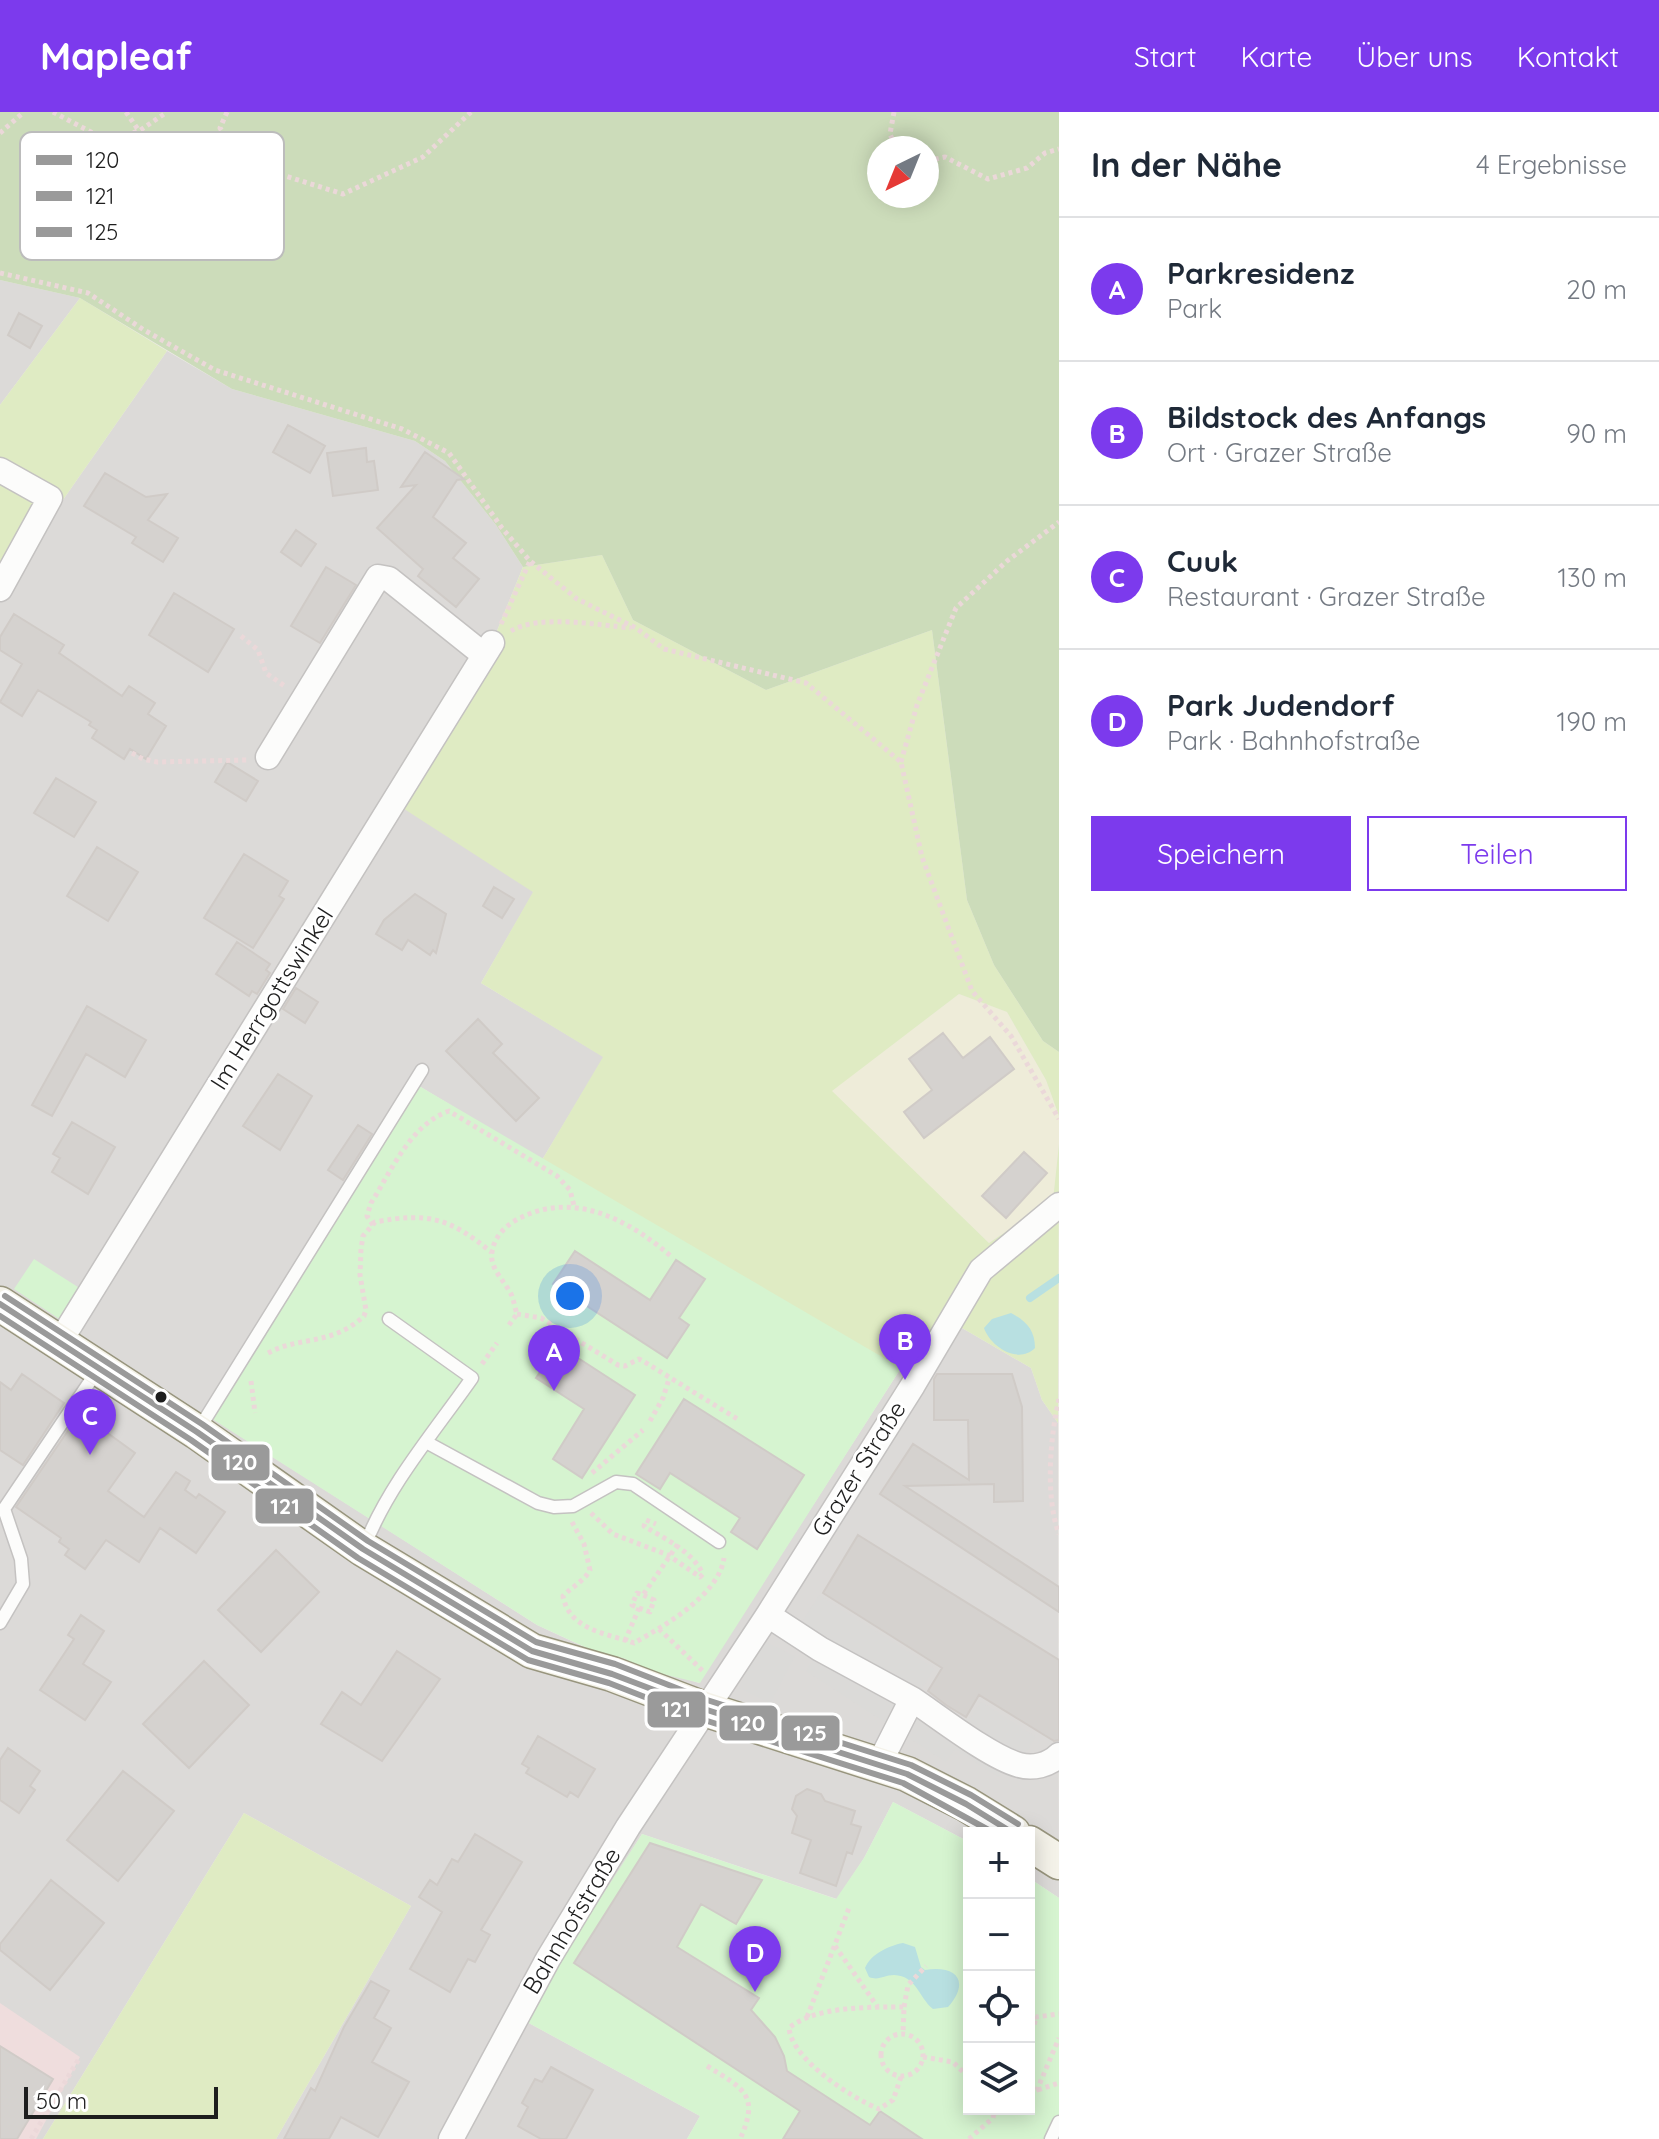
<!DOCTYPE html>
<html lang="de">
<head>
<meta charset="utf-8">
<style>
  :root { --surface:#fff; --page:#f2f2f3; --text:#1f2937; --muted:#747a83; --line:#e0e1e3; --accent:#7c3aed }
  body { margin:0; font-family:Quicksand,sans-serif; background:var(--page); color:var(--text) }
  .controls { position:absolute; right:24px; bottom:24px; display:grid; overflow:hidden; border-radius:0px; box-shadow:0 4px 20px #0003 }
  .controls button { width:72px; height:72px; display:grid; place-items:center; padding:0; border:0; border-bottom:2px solid var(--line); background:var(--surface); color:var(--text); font:40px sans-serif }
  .compass { position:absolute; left:867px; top:24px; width:72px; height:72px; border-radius:50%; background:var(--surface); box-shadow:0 4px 20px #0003; rotate:223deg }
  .scale { position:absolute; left:24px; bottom:20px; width:194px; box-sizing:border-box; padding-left:8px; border:4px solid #1e1e1e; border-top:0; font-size:22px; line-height:28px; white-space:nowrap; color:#1e1e1e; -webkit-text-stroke:6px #fff; paint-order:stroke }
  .you { position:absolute; left:570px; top:1184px; width:28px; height:28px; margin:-20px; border:6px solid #fff; border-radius:50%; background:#1a73e8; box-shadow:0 0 0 12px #1a73e833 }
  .badge { display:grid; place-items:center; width:52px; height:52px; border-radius:50%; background:var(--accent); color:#fff; font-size:26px; font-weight:700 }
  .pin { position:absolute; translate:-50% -66px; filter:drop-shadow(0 2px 4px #0008) }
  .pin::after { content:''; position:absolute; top:42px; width:28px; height:24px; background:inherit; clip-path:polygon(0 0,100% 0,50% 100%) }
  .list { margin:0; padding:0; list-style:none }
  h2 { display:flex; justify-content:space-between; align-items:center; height:104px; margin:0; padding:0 32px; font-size:34px }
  h2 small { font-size:26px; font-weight:400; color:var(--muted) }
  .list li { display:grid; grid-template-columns:52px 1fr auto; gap:24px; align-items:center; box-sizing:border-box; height:144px; padding:0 32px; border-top:2px solid var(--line) }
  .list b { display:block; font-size:30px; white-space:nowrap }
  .list p { margin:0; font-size:26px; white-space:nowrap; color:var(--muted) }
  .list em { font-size:26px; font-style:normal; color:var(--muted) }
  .actions { display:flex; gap:16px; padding:24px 32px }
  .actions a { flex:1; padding:18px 0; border:2px solid var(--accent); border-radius:0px; text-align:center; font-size:28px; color:var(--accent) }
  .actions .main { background:var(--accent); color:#fff }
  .icon { flex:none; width:44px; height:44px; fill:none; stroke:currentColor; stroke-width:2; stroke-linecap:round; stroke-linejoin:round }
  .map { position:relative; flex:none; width:1059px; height:2027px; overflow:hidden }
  header { display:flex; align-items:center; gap:48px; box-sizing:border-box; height:112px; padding:0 40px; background:var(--accent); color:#fff }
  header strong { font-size:38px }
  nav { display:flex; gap:44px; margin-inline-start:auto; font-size:28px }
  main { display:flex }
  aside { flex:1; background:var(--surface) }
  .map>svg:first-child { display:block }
  .residential { fill:#dcdad8 }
  .commercial { fill:#efdddd }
  .religious { fill:#dbdad8 }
  .farmland { fill:#eeecd9 }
  .grass { fill:#dfebc3 }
  .forest { fill:#ccdcba; fill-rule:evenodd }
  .park { fill:#d6f4d0 }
  .water { fill:#b8e0e1 }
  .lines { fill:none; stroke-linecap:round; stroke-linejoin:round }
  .stream { stroke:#b8e0e1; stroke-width:8 }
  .building { fill:#d5d2cf; stroke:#d0cbc7; stroke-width:2 }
  .service-casing { stroke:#c4c2c1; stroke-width:15 }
  .minor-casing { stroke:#c4c2c1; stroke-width:27 }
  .secondary-casing { stroke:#98957e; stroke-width:37 }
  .path { stroke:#ebd8d9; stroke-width:5; stroke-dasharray:4 4; stroke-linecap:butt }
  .service { stroke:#fcfcfb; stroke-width:12 }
  .minor { stroke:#fcfcfb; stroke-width:24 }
  .secondary { stroke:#f4f2e9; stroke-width:34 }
  .bus-1-casing { stroke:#fff; stroke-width:12 }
  .bus-2-casing { stroke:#fff; stroke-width:12 }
  .bus-3-casing { stroke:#fff; stroke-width:12 }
  .bus-1 { stroke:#9a9a9a; stroke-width:6 }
  .bus-2 { stroke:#9a9a9a; stroke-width:6 }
  .bus-3 { stroke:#9a9a9a; stroke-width:6 }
  .bus-dot { fill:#1e1e1e; stroke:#fff; stroke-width:3 }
  .labels { text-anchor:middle; stroke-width:6; stroke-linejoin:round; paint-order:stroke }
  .street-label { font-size:24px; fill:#1e1e1e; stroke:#fff }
  .key { fill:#fff; stroke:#bcbcbc; stroke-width:2 }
  .key-label { font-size:22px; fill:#1e1e1e }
  .line-badge { stroke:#fff; stroke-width:3 }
  .badge-label { font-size:22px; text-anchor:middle; font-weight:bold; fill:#fff }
</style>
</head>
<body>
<header>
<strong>Mapleaf</strong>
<nav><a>Start</a><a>Karte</a><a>Über uns</a><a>Kontakt</a></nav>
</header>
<main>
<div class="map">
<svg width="1059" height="2027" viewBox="0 0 1059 2027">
  <rect width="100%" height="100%" fill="#edeae6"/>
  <path class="residential" d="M0 168 80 186 0 293Z
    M167 239 232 277 415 329 445 349 496 413 523 455 492 531 533 781 481 871 604 945 542 1048 419 974 207 1303 537 1513 610 1547 615 1544 626 1547 699 1571 901 1256 909 1262 943 1205 1031 1256 1042 1288 1058 1311 1059 1786 1029 1766V1721H969V1730L893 1690 864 1746 837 1787 642 1722 525 1909 700 2004 687 2027H276L411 1794 244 1701 43 2027H0V478Z"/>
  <path class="commercial" d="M0 1891 80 1945 36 2027H0Z"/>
  <path class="religious" d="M819 1483 934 1556 920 1580 967 1610 981 1590 1036 1625 1013 1661 1004 1655 998 1665 955 1637 946 1650 806 1559 820 1537 795 1521Z
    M762 1528 795 1544 770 1592 738 1576Z"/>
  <path class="farmland" d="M959 882 1007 900 1046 968 1059 1004V1032L1053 1088 989 1131 831 979Z"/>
  <path class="grass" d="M80 186 167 239 0 478V293Z
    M602 443 633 508 766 578 932 518 967 788 994 853 1043 929 1059 940V1004L1046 968 1007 900 959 882 832 979 989 1131 1053 1088 1059 1032 1058 1311 1042 1288 1031 1256 943 1205 910 1262 542 1048 603 945 481 871 533 780 398 693 492 531 523 455Z
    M244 1701 411 1794 276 2027H43Z"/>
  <path class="forest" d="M0 0H1059V940L1043 929 994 853 967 788 932 518 766 578 633 508 602 443 523 455 496 413 445 349 415 329 232 277 80 186 0 168ZM879 36H927V84H879Z"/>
  <path class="park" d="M419 974 901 1256 700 1571 629 1554 626 1547 615 1544 611 1547 537 1513 206 1303Z
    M34 1147 81 1177 61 1208 14 1177Z
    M893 1690 969 1730V1997H1029V1766L1059 1786V2027H687L700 2004 525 1909 559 1850 642 1722 836 1787 864 1746Z"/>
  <path class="water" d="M1011 1201C1026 1209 1035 1218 1035 1236 1018 1253 990 1234 984 1216L992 1207Z
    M903 1831 915 1835 921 1855 925 1858C956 1853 971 1869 948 1895L933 1897C919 1886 917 1864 894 1863 884 1863 879 1869 869 1865L865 1856C871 1842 888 1834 903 1831Z"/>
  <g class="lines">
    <path class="stream" d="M1030 1186 1059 1166"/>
  </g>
  <path class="building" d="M19 201 42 214 30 236 8 223Z
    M288 313 325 334 310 361 273 340Z
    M366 336 367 350 374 349 378 378 333 384 327 341Z
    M425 340 464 367 457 368 433 405 466 431 453 446 479 467 456 495 418 464 423 457 377 416 416 373 401 375Z
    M105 361 146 385 167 382 148 408 178 426 163 450 132 431 136 425 84 394Z
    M296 418 316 432 301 454 281 440Z
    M326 455 356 473 320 531 291 514Z
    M174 481 234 517 208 560 149 523Z
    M14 502 64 533 59 541 122 584 129 574 155 591 148 602 166 614 146 647 130 637 124 647 92 626 97 618 89 613 91 610 38 578 22 604 0 590 22 552 0 538V525Z
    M227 650 258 669 246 689 215 670Z
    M56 666 96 690 74 725 34 701Z
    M97 735 138 760 108 809 67 784Z
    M244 742 288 769 279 784 284 787 253 836 204 806Z
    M494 775 514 787 502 806 483 794Z
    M415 782 446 802 436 841 433 838 430 843 408 828 402 838 376 822 384 808Z
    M237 830 270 852 266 858 270 861 257 882 252 879 249 884 216 862Z
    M296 876 318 890 305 911 283 897Z
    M87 894 146 928 125 965 86 942 52 1004 32 993Z
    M478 907 502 932 493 941 539 986 516 1009 446 939Z
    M943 921 963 946 990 925 1014 957 924 1026 904 1000 932 978 909 947Z
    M278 962 312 984 280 1038 243 1014Z
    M72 1010 115 1035 88 1082 52 1060 60 1046 53 1042Z
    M358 1013 372 1022 343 1068 328 1058Z
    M1024 1040 1047 1061 1006 1106 982 1084Z
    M575 1139 650 1188 676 1148 705 1167 679 1206 689 1213 667 1246 553 1172Z
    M558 1233 635 1283 582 1366 553 1347 584 1297 536 1266Z
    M22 1262 64 1291 23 1353 0 1338V1270L11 1278Z
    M937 1262H1012L1022 1295 1023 1389 994 1390V1372L905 1374 1059 1475V1500L880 1382 913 1332 969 1368 968 1308H934V1267Z
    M684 1287 804 1363 757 1437 731 1420 740 1406 670 1361 660 1377 636 1362Z
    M80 1301 135 1341 108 1379 144 1405 176 1360 190 1369 185 1378 196 1386 199 1382 225 1400 196 1441 160 1416 139 1450 106 1428 85 1457 65 1443 69 1437 59 1430 61 1426 16 1395Z
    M858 1423 1059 1548V1628L1054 1629 979 1583 966 1605 946 1593 928 1579 942 1556 823 1481Z
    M276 1438 319 1480 261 1540 218 1498Z
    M81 1503 104 1519 83 1552 111 1570 85 1608 40 1578 74 1527 68 1523Z
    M397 1539 440 1567 382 1649 321 1612 342 1580 361 1593Z
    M204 1549 249 1593 189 1656 143 1612Z
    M538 1624 595 1657 578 1685 570 1680 567 1685 526 1661 529 1656 522 1652Z
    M8 1636 40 1659 30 1674 35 1678 19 1701 0 1688V1648Z
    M123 1659 174 1699 118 1769 67 1728Z
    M807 1677 821 1682 825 1689 855 1699 851 1712 861 1715 852 1742 847 1740 836 1774 800 1761 811 1728 792 1721 797 1704 792 1697 796 1684Z
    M475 1722 522 1750 481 1818 490 1823 475 1850 468 1847 450 1880 410 1857 442 1800 419 1785 430 1768 437 1773 452 1747 458 1750Z
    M650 1731 762 1768 736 1812 701 1792 677 1835 759 1886 751 1898 775 1925 784 1944 787 1959 870 2013 880 1999 922 2027H783L800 1999 574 1851Z
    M51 1768 104 1811 50 1878 0 1838V1832Z
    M371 1869 389 1879 374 1906 391 1916 372 1950 409 1970 378 2025 341 2005 329 2027H284L311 1976 315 1979 344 1915Z
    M0 1934 53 1967 17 2027H0Z
    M551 1955 593 1978 566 2027H541L518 2014 528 1995 522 1991 535 1967 542 1970Z"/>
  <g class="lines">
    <g class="service-casing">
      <path id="service" d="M199 1317 422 958
        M426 1330 538 1391 554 1395 573 1394 616 1370 633 1372 719 1430
        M365 1433C389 1372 435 1319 472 1266L389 1207
        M0 1511 23 1472 21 1447 4 1397 97 1259
        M1051 2027 1059 2010"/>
    </g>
    <g class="minor-casing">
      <path id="minor" d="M0 358 50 386 0 477
        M268 645 378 465 389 467 484 543
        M59 1231 492 531
        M768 1503 820 1537 912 1587 879 1652
        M912 1587C939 1605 990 1645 1019 1653 1033 1657 1049 1653 1059 1643
        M451 2027 548 1847 628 1715 768 1503 913 1273 981 1158 1059 1093"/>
    </g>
    <g class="secondary-casing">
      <path id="secondary" d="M0 1192 197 1320 363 1437 532 1539 612 1562 704 1597 907 1662 966 1692 1013 1721
        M1029 1731 1059 1750"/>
    </g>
    <path class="path" d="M53 0 106 28 139 19 167 0
      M126 0 139 19
      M227 0 220 16 238 43 279 62 343 82 423 45 471 0
      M894 0 890 22 896 36
      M0 21 24 0
      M927 49 945 45 988 67 1027 56 1045 41 1059 37
      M0 161 88 181 144 218 215 258 402 317 449 341 502 416 530 449 577 487 636 516 664 537 806 571 901 650 922 745 972 879 1011 924 1059 1007
      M501 512 530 449
      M511 519C538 502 599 513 631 516
      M241 524 258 538 266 561 286 575
      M132 641 143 647 157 650 247 648
      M901 650 917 593 956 496 1007 449 1059 410
      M373 1113 367 1104 371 1091C392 1058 410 1013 449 999L557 1064 570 1078 574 1094
      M517 1202 541 1206 618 1253 625 1254 639 1247 643 1249 739 1308
      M509 1213 517 1202C515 1196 514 1190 512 1184 506 1170 489 1157 492 1140 494 1124 508 1111 522 1105 576 1079 631 1109 673 1146
      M268 1241C299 1224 332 1234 364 1204L366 1198 360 1163 361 1137 363 1124 375 1110C428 1100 450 1106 491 1140
      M482 1252 497 1231
      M251 1269 255 1301
      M1059 1287C1050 1325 1045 1385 1059 1422
      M650 1309 663 1286 669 1267
      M592 1361 643 1318
      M591 1401 613 1422 668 1443 700 1465 703 1462C692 1439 665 1427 644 1414L646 1408 656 1412
      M572 1410 584 1432 590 1458C583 1470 573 1474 563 1484 569 1518 606 1521 634 1531 664 1514 719 1483 724 1446
      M639 1496 650 1500 654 1488 643 1483
      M659 1517 704 1560
      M625 1529 639 1496 632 1493 637 1481 643 1483 678 1432
      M835 1834 877 1894
      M904 1895 908 1873 926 1854
      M1029 1899 1036 1905 1059 1902
      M807 1905 849 1796
      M1029 1918 1034 1914 1036 1905
      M881 1943a21 21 0 1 1 42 0a21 21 0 1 1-42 0Z
      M923 1945 953 1950 969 1966
      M707 1954C744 1977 760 1983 740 2027
      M901 1965 893 1988 879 1997C852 1986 792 1948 789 1916 815 1894 871 1895 904 1895L903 1922
      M1038 1978 1059 1971
      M1029 1982 1037 1978 1059 1926
      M31 2027 80 1945
      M969 2027 993 2006 995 1997"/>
    <use href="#service" class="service"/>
    <use href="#minor" class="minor"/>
    <use href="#secondary" class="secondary"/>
    <g class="bus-1-casing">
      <path id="bus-1" d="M0 1192 197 1320 363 1437 532 1539 612 1562 704 1597 907 1662 966 1692 1013 1721"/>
    </g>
    <g class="bus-2-casing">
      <path id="bus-2" d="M0 1204 191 1328 358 1446 528 1548 609 1571 701 1607 903 1671 994 1721"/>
    </g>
    <g class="bus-3-casing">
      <path id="bus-3" d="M5 1184 202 1312 368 1429 536 1530 615 1552 707 1588 911 1653 971 1683 1018 1712"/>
    </g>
    <use href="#bus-1" class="bus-1"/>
    <use href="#bus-2" class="bus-2"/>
    <use href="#bus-3" class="bus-3"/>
  </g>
  <circle class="bus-dot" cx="161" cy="1285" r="7"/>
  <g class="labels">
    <g class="street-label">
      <text transform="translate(272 887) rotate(-58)" y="8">Im Herrgottswinkel</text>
      <text transform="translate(859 1357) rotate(-58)" y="8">Grazer Straße</text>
      <text transform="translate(572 1809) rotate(-59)" y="8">Bahnhofstraße</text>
    </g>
  </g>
  <rect x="20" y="20" width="264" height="128" rx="12" class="key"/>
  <rect x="36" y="43" width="36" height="10" fill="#9a9a9a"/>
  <rect x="36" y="79" width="36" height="10" fill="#9a9a9a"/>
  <rect x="36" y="115" width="36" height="10" fill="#9a9a9a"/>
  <g class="key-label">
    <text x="86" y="56">120</text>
    <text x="86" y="92">121</text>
    <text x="86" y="128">125</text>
  </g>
  <g class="line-badge">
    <rect x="210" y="1331" width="61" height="39" rx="8" fill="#9a9a9a"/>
    <rect x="254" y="1375" width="61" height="38" rx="8" fill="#9a9a9a"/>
    <rect x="646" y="1578" width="61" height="39" rx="8" fill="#9a9a9a"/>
    <rect x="718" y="1592" width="61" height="38" rx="8" fill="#9a9a9a"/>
    <rect x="780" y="1602" width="61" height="38" rx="8" fill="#9a9a9a"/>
  </g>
  <g class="badge-label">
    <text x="240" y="1358">120</text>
    <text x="285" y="1402">121</text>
    <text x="676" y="1605">121</text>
    <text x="748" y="1619">120</text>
    <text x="810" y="1629">125</text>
  </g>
</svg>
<div class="controls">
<button>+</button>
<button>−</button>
<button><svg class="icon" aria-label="locate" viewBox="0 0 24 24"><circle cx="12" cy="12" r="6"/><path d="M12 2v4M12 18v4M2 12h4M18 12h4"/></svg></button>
<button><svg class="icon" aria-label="layers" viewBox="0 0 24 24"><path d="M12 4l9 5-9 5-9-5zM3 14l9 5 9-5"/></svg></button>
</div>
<svg class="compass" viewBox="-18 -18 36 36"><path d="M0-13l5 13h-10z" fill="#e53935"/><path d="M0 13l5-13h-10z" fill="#747a83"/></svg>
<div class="scale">50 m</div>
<div class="you"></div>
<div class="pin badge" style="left:554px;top:1279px">A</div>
<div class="pin badge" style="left:905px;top:1268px">B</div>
<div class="pin badge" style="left:90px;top:1343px">C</div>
<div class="pin badge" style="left:755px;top:1880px">D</div>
</div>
<aside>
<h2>In der Nähe<small>4 Ergebnisse</small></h2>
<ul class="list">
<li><span class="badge">A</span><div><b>Parkresidenz</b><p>Park</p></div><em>20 m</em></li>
<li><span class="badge">B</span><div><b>Bildstock des Anfangs</b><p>Ort · Grazer Straße</p></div><em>90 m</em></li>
<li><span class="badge">C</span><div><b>Cuuk</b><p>Restaurant · Grazer Straße</p></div><em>130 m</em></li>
<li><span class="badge">D</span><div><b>Park Judendorf</b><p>Park · Bahnhofstraße</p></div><em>190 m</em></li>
</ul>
<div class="actions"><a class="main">Speichern</a><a>Teilen</a></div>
</aside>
</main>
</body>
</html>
